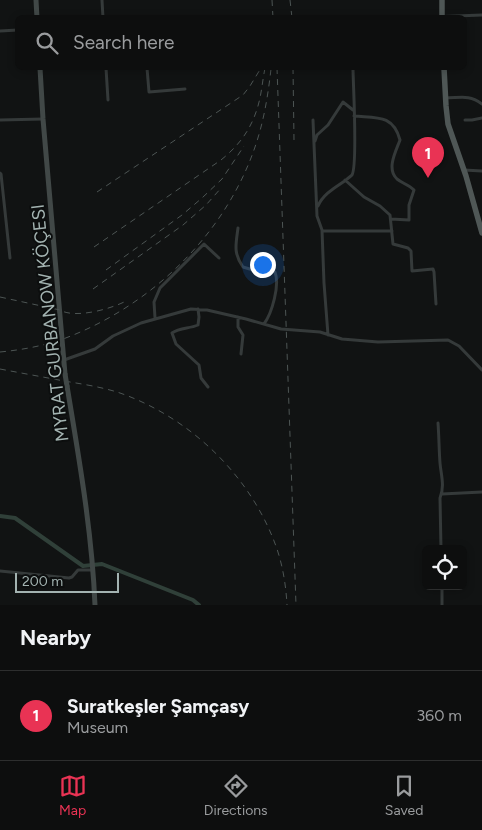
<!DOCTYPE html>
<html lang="en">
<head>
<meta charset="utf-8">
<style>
  :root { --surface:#0d0e0e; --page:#1b1c1c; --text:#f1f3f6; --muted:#9a9c9e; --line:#2d2e2e; --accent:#e93354 }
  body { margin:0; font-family:Figtree,sans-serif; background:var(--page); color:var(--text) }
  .controls { position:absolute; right:15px; bottom:15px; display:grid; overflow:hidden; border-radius:8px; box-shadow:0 2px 8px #0003 }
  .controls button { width:45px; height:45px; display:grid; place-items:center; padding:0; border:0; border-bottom:1px solid var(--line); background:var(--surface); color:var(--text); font:25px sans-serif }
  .scale { position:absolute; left:15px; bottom:12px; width:104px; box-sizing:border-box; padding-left:5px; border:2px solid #a3b3b1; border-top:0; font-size:14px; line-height:18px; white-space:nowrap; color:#a3b3b1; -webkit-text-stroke:4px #0c0e0e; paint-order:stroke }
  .you { position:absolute; left:262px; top:264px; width:18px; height:18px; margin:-12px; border:4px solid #fff; border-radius:50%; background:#1a73e8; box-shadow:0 0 0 8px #1a73e833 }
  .badge { display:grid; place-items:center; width:32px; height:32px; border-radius:50%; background:var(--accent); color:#fff; font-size:16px; font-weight:700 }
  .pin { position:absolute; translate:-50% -41px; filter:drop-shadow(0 1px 2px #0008) }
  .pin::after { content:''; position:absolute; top:26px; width:18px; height:15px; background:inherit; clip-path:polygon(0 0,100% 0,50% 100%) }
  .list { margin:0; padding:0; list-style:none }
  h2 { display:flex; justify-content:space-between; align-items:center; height:65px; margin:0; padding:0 20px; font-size:21px }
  h2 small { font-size:16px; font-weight:400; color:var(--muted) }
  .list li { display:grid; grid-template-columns:32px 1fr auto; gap:15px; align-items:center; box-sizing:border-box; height:90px; padding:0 20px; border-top:1px solid var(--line) }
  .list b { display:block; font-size:19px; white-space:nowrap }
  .list p { margin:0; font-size:16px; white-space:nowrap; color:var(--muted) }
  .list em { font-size:16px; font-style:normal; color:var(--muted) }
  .icon { flex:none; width:28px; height:28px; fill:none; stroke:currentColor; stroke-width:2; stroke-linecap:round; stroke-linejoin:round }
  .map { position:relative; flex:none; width:482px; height:605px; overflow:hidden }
  .search { position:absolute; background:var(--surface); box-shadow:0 2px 8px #0003; left:15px; right:15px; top:15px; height:55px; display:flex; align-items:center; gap:12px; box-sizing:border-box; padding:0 18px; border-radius:8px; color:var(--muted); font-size:19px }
  .sheet { height:155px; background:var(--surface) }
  nav { display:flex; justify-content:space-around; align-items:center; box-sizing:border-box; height:70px; border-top:1px solid var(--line); background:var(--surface); font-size:14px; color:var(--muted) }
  nav a { display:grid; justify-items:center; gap:2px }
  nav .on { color:var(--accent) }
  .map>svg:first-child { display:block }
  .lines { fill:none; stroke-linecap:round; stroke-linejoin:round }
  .canal { stroke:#304039; stroke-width:4 }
  .street { stroke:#353a3a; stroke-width:3 }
  .secondary { stroke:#414847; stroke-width:5 }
  .primary { stroke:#4f5756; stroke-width:5.5 }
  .rail { stroke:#4d5554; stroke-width:1; stroke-dasharray:6 5; stroke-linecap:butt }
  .secondary-bridge { stroke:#414847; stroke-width:5 }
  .labels { text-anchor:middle; stroke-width:4; stroke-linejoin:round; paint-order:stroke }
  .street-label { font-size:18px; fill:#a3b3b1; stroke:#0c0e0e }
</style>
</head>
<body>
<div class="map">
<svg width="482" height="605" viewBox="0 0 482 605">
  <rect width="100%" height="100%" fill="#111313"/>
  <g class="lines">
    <path class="canal" d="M0 516 15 518 83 566 102 564 193 600 199 605"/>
    <path class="street" d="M102 0 103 18
      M404 18 482 15
      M0 31 18 30
      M106 68 108 100
      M147 68 149 92 185 89
      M445 98C460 98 469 94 482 104
      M354 116C376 118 393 114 400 140 396 151 386 169 397 179 402 183 409 185 414 190L409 205V220L391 219
      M0 120 43 119
      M313 120 317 216 322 230 324 283 328 335
      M465 120H472L482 118
      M315 141 317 135 328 125 343 102 353 110
      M464 170 482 171
      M0 173 1 174 10 258
      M345 180 364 197 380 206 390 215 393 244 408 248 411 251 412 271 433 269 434 272 436 304
      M318 206C323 194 336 187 346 180 347 179 351 176 352 175 358 165 353 84 353 68
      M238 228C236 244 233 253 243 267L253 270 275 272C280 285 272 313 264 324
      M322 231H392
      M198 309 199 317 198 325C189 329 180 327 172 333L176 344 199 365 201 378 208 387
      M238 317V327L243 335 241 354
      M155 318 154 302 160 288 204 244 219 258
      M64 360 95 349 113 336 141 323 191 309 207 310 246 319 281 329 320 332 342 339 378 342 448 340 459 346 482 370
      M438 423C439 436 439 450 440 463 441 475 445 486 440 498L441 549
      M442 494 482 492
      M0 571 69 578 72 577 78 570H92
      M442 586V605"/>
    <path class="secondary" d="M36 0 37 18
      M40 68 43 119 65 374
      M67 386C79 458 92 532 95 605"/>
    <path class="primary" d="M442 0V18
      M444 68 446 106 448 124 466 176 482 233"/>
    <path class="rail" d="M272 0 273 18
      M290 0 292 18
      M277 68 296 605
      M293 68 294 140
      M97 192 243 95 250 86 261 68
      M94 247 221 160C242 143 254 125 260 98 262 88 263 78 265 68
      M106 270 182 215 202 198 222 179 244 146
      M93 289 183 225 206 205 222 187
      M0 297 60 310C75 319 111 309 126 301
      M0 352C21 350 43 346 63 339 150 307 225 235 255 147 264 121 268 95 271 69
      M0 369C21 373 43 377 64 381 82 384 102 387 120 393 191 418 252 477 277 549 283 567 286 586 287 605"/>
    <path class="secondary-bridge" d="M65 374 67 386"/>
  </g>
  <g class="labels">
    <g class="street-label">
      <text transform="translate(50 323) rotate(-96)" y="6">MYRAT GURBANOW KÖÇESI</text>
    </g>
  </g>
</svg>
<div class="controls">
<button><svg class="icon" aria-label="locate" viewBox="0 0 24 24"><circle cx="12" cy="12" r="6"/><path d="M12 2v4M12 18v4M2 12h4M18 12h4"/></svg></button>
</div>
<div class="scale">200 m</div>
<div class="you"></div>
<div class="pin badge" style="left:428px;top:178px">1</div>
<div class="search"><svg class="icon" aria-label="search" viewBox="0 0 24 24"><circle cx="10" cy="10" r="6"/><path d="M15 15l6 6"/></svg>Search here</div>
</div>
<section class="sheet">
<h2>Nearby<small></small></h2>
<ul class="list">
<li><span class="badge">1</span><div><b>Suratkeşler Şamçasy</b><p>Museum</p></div><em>360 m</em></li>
</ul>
</section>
<nav>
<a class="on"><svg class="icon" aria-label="map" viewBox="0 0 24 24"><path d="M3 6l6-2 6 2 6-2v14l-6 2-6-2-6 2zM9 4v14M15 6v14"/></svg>Map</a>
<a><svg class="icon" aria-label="directions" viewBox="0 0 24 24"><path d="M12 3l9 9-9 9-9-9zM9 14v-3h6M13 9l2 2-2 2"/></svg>Directions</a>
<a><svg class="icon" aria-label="saved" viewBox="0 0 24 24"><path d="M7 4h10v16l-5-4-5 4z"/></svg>Saved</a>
</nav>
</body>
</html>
